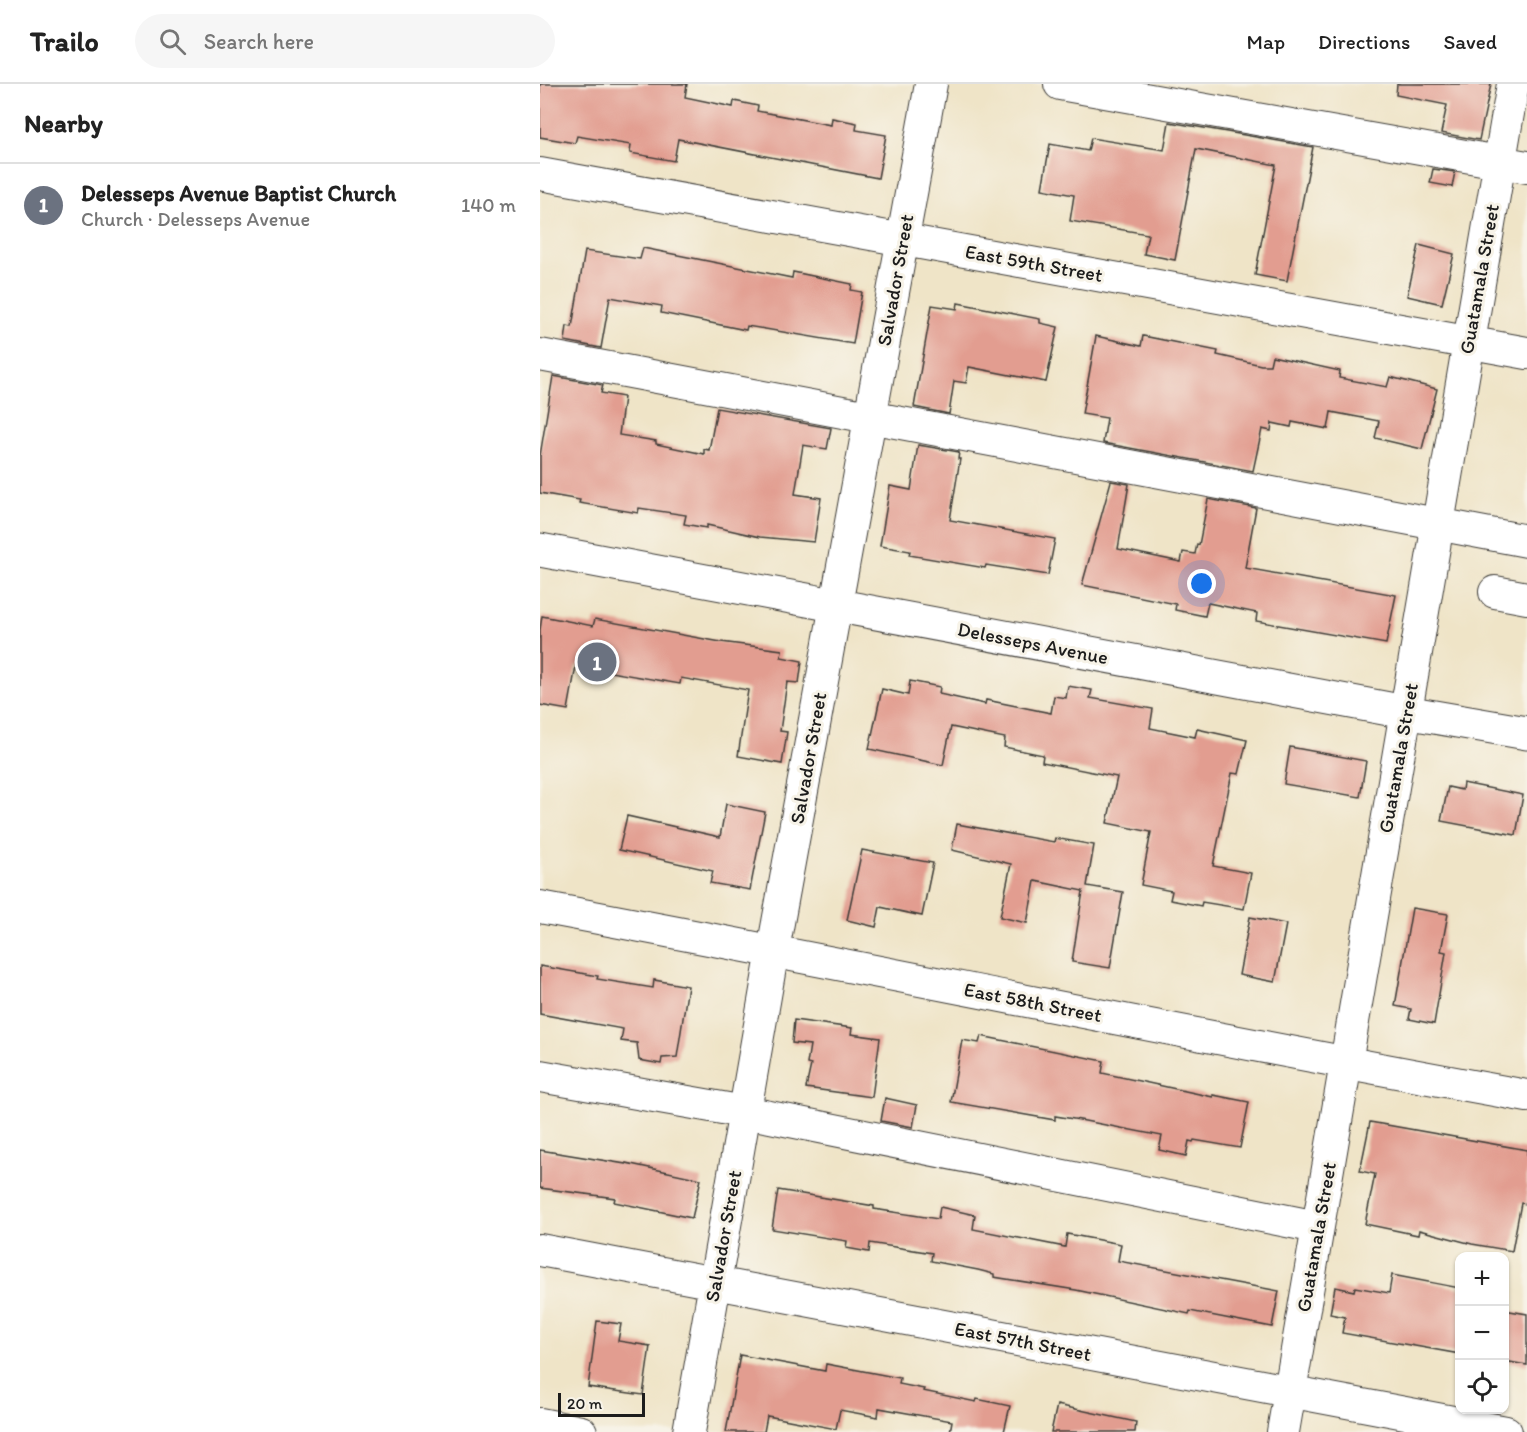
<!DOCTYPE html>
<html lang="en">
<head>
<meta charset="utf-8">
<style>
  :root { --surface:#fff; --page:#f6f6f6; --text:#222; --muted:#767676; --line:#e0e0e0; --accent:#ea580c }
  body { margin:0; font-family:Itim,sans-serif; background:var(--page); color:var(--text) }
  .controls { position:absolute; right:18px; bottom:18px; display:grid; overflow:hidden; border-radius:12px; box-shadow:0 2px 4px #0004 }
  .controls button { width:54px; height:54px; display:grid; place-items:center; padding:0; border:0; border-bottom:2px solid var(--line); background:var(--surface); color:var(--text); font:30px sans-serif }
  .scale { position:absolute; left:18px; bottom:15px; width:87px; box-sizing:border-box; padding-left:6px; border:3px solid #1c1c1c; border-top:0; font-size:16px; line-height:21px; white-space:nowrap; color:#1c1c1c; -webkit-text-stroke:4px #f7f3e8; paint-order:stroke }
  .you { position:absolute; left:662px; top:500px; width:21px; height:21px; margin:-15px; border:4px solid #fff; border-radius:50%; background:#1a73e8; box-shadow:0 0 0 9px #1a73e833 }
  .badge { display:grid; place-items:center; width:39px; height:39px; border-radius:50%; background:var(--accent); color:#fff; font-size:20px; font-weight:700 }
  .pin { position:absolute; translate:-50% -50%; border:3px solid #fff; box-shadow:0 2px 6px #0006 }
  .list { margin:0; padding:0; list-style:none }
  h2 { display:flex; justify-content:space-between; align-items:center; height:78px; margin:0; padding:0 24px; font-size:26px }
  h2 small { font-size:20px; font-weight:400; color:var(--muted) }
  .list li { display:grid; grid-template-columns:39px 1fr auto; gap:18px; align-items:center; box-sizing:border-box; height:84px; padding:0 24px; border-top:2px solid var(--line) }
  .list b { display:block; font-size:22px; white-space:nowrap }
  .list p { margin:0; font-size:20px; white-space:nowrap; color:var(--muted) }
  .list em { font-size:20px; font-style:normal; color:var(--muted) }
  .icon { flex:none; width:33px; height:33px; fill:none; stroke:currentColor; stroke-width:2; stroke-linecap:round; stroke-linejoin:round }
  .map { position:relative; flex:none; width:987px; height:1348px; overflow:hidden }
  header { display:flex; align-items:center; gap:36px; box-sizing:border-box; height:84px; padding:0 30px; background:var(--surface); border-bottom:2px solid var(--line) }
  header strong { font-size:28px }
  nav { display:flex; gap:33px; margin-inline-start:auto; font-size:21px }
  .search { width:420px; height:54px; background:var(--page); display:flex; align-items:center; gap:15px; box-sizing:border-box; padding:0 21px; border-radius:33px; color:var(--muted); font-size:22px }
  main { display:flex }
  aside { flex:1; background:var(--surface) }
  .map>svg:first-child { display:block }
  .building { fill:#e29d90 }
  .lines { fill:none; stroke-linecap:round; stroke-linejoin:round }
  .minor-casing { stroke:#3c3a36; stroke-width:34 }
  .major-casing { stroke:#3c3a36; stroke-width:35 }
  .minor { stroke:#fff; stroke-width:32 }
  .major { stroke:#fff; stroke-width:33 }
  .labels { text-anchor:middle; stroke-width:6; stroke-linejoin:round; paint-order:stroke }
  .street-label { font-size:20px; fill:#1c1c1c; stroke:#f7f3e8 }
</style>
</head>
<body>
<header>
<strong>Trailo</strong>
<div class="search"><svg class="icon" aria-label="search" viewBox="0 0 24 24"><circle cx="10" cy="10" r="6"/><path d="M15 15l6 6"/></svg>Search here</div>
<nav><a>Map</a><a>Directions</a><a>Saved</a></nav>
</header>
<main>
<aside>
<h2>Nearby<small></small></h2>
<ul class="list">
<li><span class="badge" style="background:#6b7280">1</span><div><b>Delesseps Avenue Baptist Church</b><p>Church · Delesseps Avenue</p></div><em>140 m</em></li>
</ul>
</aside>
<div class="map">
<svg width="987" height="1348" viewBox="0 0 987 1348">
  <rect width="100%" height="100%" fill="#f7f3e8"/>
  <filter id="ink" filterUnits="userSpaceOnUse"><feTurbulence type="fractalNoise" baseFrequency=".0167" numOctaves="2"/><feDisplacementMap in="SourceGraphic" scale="12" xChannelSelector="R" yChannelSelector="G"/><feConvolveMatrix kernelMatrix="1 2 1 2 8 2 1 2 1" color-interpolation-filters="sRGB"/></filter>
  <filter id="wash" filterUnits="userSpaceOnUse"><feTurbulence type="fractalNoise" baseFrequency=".008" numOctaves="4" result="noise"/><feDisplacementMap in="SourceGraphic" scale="24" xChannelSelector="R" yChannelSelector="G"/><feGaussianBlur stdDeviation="1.35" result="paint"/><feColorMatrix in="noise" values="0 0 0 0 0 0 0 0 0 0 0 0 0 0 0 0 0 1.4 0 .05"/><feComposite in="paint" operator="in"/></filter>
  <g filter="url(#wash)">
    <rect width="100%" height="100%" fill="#efe4c7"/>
    <g id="blocks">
      <path class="building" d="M0 0H147L145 13 193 23 194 17 218 22 217 27 291 41 292 34 317 39 316 46 346 51 338 94 138 55 134 77 90 69 91 61 37 52 35 59 0 53Z
        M857 0H951L939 56 901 49 907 21 856 11Z
        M629 38 773 63 747 197 715 191 736 81 656 65 635 176 604 170 608 150 530 137 534 111 502 105 510 60 548 67 551 54 624 66Z
        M893 85 915 88 912 103 890 99Z
        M879 161 914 170 902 220 867 212Z
        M103 164 237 191 252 194 253 188 312 200 311 206 322 208 313 260 207 242 206 246 121 229 122 222 70 213 61 264 25 257 27 242 32 243 45 167 100 175Z
        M418 219 500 235V239L518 243 506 298 429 283 426 299 414 297 409 330 374 323 392 221 417 225Z
        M556 252 601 262 603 252 678 267 677 271 721 281H730L732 272 800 287 799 294 847 303 850 293 897 305 882 365 835 354 839 337 791 328 788 345 752 338 751 343 732 339 731 347 722 345 713 387 563 359 567 334 542 330Z
        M13 292 63 301 61 309 84 313 79 351 116 357V360L164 370V365L169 366 177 324 291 344 287 365 263 361 255 410 281 414 274 458 220 453 167 441V444L144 440 146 431 99 424 98 429 39 419 40 416 0 409V372Z
        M378 361 419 368 418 375H420L410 436 515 455 508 491 446 481 445 484 369 471 370 467 340 462 350 402 371 406Z
        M571 397 589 400 578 465 641 478 643 468 655 470 657 460 659 461 668 415 716 424 705 484 856 511 846 560 716 537 717 529 668 519 665 532 635 526 636 520 542 501Z
        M2 532 53 542 55 535 181 558 242 566 241 573 262 577 259 599 247 598 240 647 247 648 242 680 198 672 208 606 141 594 140 600 36 582 28 626 0 621V546Z
        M370 597 400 603 399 610 445 620 446 616 511 629 514 612 526 614 528 602 552 606 550 614 613 625 610 644 655 653 657 645 707 656 699 690 692 689 673 782 711 789 704 825 662 818 661 822 630 816 632 807 601 801 611 748 567 739 577 693 502 678 503 671 464 663 465 654 411 643 403 681 329 665 342 605 368 611Z
        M750 663 826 677 820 713 744 700Z
        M923 699 983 711 976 751 901 737 908 703 922 706Z
        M186 720 225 728 210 806 170 799 173 787 79 766 87 732 180 753Z
        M417 740 514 758 515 754 554 761 547 802 583 808 570 884 532 878 543 807 495 797 487 839 460 833 471 780 412 766Z
        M322 766 393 779 382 832 340 823 336 843 307 836Z
        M872 824 908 830 901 867 906 868 894 940 869 935 871 925 855 922Z
        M710 833 746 840 735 898 699 891Z
        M0 882 58 892 57 895 113 904 114 896 148 902 137 973 122 974 121 980 99 976 97 959 81 957 83 945 0 930Z
        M254 936 312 944 311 950 340 954 332 1013 266 1004 271 981 267 980 270 961 252 959Z
        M441 952 564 977 562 989 673 1013V1011L709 1018 700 1064 654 1056 653 1058 649 1057 646 1072 619 1066 622 1052 540 1036 515 1032V1036L411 1018 422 956 439 959Z
        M345 1014 377 1021 373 1043 341 1037Z
        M830 1038 987 1066V1120L981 1119 972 1167 932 1160 879 1146 878 1151 825 1140 835 1090 820 1087Z
        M0 1066 86 1080V1079L161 1095 152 1134 74 1118 75 1114 0 1104Z
        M238 1106 334 1122V1125L398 1135 400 1123 435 1131 433 1145 525 1163 527 1150 581 1160 578 1177 739 1207 732 1243 650 1227 649 1230 536 1206 454 1193V1190L438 1186 391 1177 392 1169 330 1159 329 1168 306 1164 307 1157 232 1145Z
        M852 1191 920 1204V1270L802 1249 805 1233 790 1230 795 1203 814 1207 815 1203 849 1209Z
        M964 1226 987 1230V1281L964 1277Z
        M57 1237 81 1240 78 1257 110 1262 103 1311 48 1303Z
        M200 1271 285 1287 286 1280 360 1294 359 1300 384 1305 383 1307 436 1318 437 1315 470 1322 464 1348H410L412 1337 339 1324 338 1333 300 1326 296 1345 227 1332 224 1348H186Z
        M517 1321 596 1338 595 1348H511Z"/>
    </g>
  </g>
  <g filter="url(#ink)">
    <use href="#blocks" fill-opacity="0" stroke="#3c3a36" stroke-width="1.5"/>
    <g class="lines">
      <g class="minor-casing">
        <path id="minor" d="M520 0 987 83
          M0 90 987 269
          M0 271 987 457
          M955 508 987 514
          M0 823C329 884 657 953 987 1012
          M0 992 205 1028 777 1143
          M0 1166 966 1348
          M0 1340 41 1348
          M149 1348 233 866 391 0
          M743 1348 973 0"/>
      </g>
      <g class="major-casing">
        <path id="major" d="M0 466 865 628 987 649"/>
      </g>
      <use href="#minor" class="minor"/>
      <use href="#major" class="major"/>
    </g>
  </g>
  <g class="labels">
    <g class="street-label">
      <text transform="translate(494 179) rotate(10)" y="7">East 59th Street</text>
      <text transform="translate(939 195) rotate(-80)" y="7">Guatamala Street</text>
      <text transform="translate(355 196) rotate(-80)" y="7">Salvador Street</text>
      <text transform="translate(493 559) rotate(11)" y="7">Delesseps Avenue</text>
      <text transform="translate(268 674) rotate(-80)" y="7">Salvador Street</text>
      <text transform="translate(858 674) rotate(-80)" y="7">Guatamala Street</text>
      <text transform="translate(493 918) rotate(11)" y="7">East 58th Street</text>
      <text transform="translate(183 1152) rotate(-80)" y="7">Salvador Street</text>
      <text transform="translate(776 1153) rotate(-80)" y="7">Guatamala Street</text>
      <text transform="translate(483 1257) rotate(11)" y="7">East 57th Street</text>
    </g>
  </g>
</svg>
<div class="controls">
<button>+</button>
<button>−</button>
<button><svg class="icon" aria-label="locate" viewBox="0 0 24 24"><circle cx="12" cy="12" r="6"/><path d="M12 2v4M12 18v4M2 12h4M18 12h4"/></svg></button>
</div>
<div class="scale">20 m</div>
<div class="you"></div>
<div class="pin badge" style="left:57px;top:578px;background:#6b7280">1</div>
</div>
</main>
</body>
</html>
